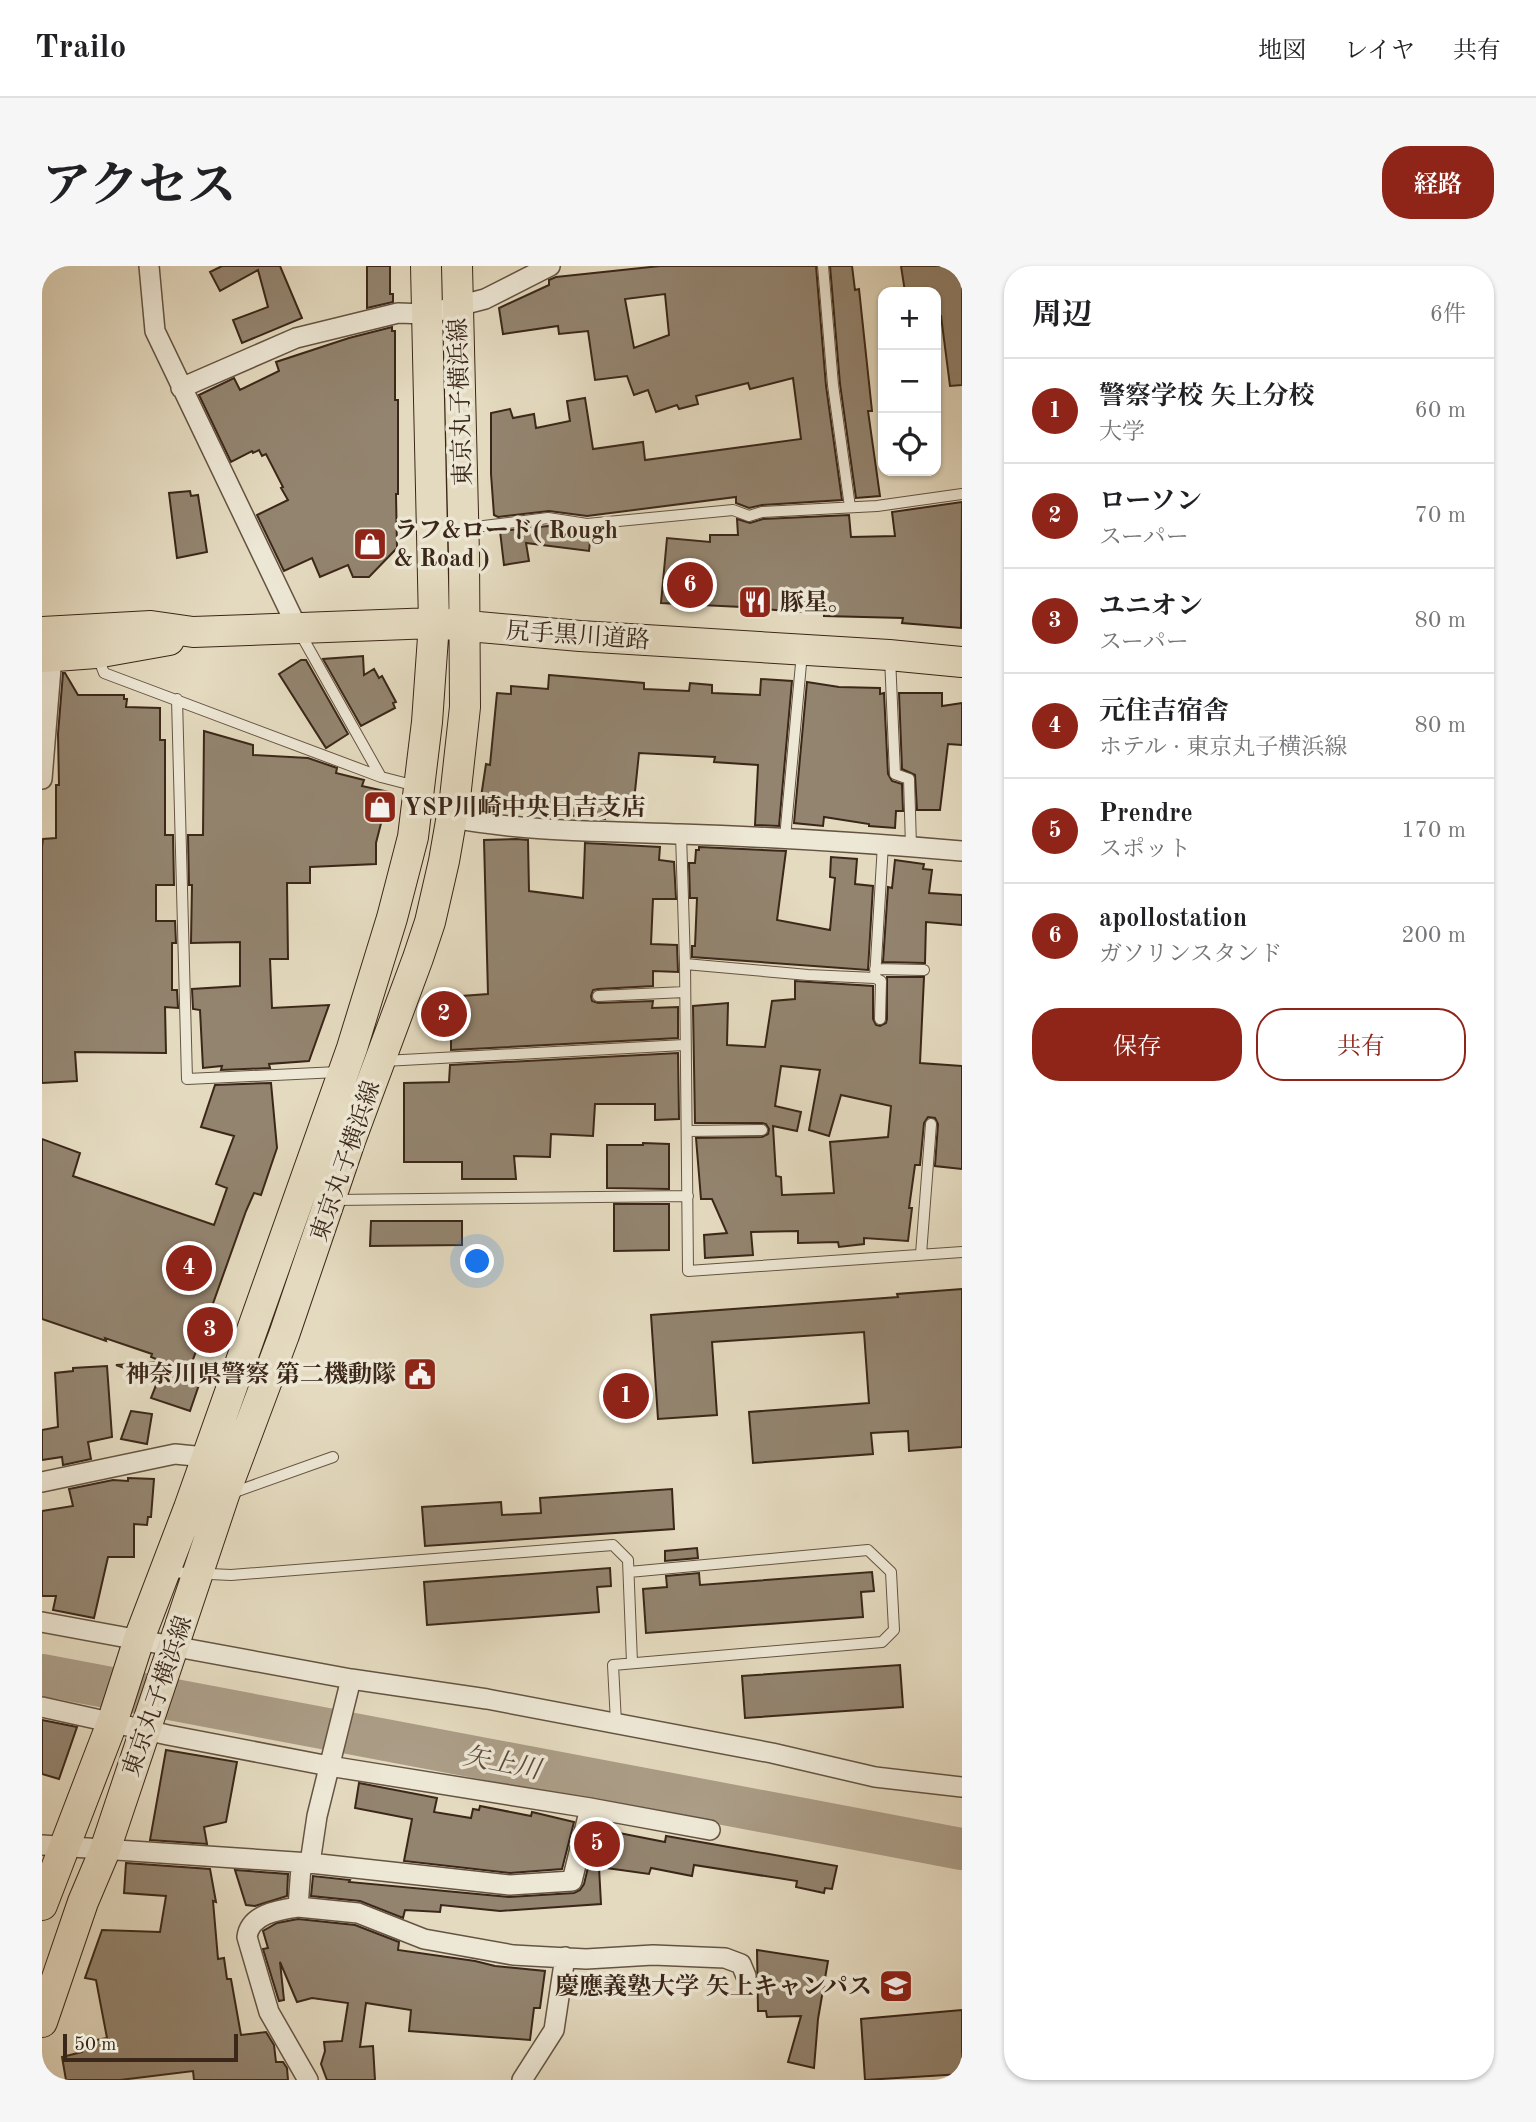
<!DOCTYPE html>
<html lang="ja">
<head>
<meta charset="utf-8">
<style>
  :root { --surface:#fff; --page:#f6f6f6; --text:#202124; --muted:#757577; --line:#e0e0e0; --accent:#8f2418 }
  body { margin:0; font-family:"Old Standard TT","Noto Serif JP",serif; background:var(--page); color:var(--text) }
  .controls { position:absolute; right:21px; top:21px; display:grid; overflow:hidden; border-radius:14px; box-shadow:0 2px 5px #0004 }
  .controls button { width:63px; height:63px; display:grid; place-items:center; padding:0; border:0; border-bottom:2px solid var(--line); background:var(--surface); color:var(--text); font:35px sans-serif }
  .scale { position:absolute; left:21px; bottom:18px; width:175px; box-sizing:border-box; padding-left:7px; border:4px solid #3b2719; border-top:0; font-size:19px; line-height:24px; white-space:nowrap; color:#3b2719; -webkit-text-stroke:5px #ede7d5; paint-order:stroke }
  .you { position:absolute; left:436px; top:996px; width:24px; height:24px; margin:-18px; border:5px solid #fff; border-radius:50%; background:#1a73e8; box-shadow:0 0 0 10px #1a73e833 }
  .badge { display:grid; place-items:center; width:46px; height:46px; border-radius:50%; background:var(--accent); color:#fff; font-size:23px; font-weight:700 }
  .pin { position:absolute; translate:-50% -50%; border:4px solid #fff; box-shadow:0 2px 7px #0006 }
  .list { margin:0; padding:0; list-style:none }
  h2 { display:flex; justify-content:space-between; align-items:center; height:91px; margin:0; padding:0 28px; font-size:30px }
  h2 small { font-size:23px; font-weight:400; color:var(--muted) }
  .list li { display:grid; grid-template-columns:46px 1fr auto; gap:21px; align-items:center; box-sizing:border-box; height:105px; padding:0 28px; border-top:2px solid var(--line) }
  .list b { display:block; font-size:26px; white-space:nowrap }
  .list p { margin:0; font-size:23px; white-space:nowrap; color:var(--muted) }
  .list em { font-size:23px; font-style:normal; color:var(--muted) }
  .actions { display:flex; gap:14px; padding:21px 28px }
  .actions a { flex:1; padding:16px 0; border:2px solid var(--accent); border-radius:28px; text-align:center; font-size:24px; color:var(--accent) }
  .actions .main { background:var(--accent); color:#fff }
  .icon { flex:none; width:38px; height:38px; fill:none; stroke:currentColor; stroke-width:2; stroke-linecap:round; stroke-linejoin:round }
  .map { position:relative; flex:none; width:920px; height:1814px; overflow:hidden; border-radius:28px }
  header { display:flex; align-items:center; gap:42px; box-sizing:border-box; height:98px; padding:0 35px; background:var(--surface); border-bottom:2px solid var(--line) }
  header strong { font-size:33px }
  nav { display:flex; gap:38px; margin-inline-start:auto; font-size:24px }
  .intro { display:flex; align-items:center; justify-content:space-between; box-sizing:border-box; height:168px; padding:0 42px }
  h1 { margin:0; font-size:49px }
  .button { padding:18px 32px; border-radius:28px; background:var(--accent); color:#fff; font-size:24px; font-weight:700 }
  main { display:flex; gap:42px; padding:0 42px }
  aside { flex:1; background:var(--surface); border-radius:28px; box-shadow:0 2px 5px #0004 }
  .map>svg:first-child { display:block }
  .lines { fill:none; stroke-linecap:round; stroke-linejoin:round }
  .river { stroke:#ab9d87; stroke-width:42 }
  .building { fill:#93846f; stroke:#3b2719; stroke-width:2; fill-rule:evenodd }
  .service-casing { stroke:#655442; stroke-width:12 }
  .minor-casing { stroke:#655442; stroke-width:22 }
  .primary-casing { stroke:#3b2719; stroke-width:32 }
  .service { stroke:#ede7d5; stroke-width:10 }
  .minor { stroke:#ede7d5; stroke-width:19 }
  .primary { stroke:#e4dabf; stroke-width:30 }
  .labels { text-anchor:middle; stroke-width:7; stroke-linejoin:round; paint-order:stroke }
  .street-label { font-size:24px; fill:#3b2719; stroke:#ede7d5 }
  .poi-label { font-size:24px; font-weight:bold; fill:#3b2719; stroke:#ede7d5; text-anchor:start }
  .water-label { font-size:26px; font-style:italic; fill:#5d4a3a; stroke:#ede7d5 }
</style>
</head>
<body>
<header>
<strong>Trailo</strong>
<nav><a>地図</a><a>レイヤ</a><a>共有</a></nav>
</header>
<div class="intro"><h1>アクセス</h1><a class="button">経路</a></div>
<main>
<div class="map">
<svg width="920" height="1814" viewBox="0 0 920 1814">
  <rect width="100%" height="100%" fill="#e4dabf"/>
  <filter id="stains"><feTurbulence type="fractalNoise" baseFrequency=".00286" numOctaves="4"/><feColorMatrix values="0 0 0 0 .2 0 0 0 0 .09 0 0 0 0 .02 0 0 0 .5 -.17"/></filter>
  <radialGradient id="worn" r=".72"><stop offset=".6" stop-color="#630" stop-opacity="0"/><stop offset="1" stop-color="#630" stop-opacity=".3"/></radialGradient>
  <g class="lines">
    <path class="river" d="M0 1409 920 1583"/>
  </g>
  <path class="building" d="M180 0H238L260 52 200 77 191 54 226 41 216 4 178 25 168 6Z
    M325 0H348V28H351V36L325 42Z
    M618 0H774L784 120 800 234 720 239 707 242 694 237V231L545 250 507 245 456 251 452 249 449 208V147L468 143 471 152 492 148 494 162 528 155 525 135 543 132 551 183 601 176 603 194 759 173 751 112 708 123 706 117 654 130 656 138 637 143 635 139 614 146 606 124 592 129 585 110 553 114 546 65 517 68 516 60 461 68 457 42 507 19V14L514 11ZM623 28 627 69 592 82 583 33Z
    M788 0H810L813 24 817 23 830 145H826L838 230 814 232 798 118Z
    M859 0H920V119L908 120 899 50H894V26H863Z
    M350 61V65H353V134H356V228H354L355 282 327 311H311L306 299 278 311 270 292 242 305 215 249 246 234 239 222 241 221 224 188 220 190 217 184 211 187 210 185 189 196 157 129 192 112 198 124 237 105 234 96 307 72Z
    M148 225 149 230 156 229 165 286 135 292 127 227Z
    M920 236 919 362 860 357 861 352 782 350V344L744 347V345L700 341 619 337 625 272 668 276V269H696L695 253 708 257 721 253 807 249 809 271 853 270 850 246Z
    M506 260 515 261V263L549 266 547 285 484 277 487 295 462 299 458 265Z
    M321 390 322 409 332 403 337 412 340 410 354 436 351 437 353 442 319 460 281 393Z
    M259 394H264L306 468 284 482 237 408Z
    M21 407H23L36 429H82V433H85L84 441 118 442V474H123V569H131L132 619H114V655H133L134 677H130V724H135L136 742 123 741 124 787 33 786 35 815 0 817V581L1 573 14 572V519H17L16 468Z
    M507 409 602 417V423L647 425 648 417 670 419V427L718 429 719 413 750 415 737 560 713 559 716 499 672 496 673 491 597 487 592 535 565 533 563 553 495 546 496 540 439 531 444 498 448 499 455 427 469 428V420L506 423Z
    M765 416 797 421 838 422V428L842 427 846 508 850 515 860 518 861 545H854L853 562 827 560V558L782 551 781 560 752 557Z
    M857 427H900V440L920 437V479L906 478 898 544H875L873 509 860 503Z
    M162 465 211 479V489L266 492 295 502 294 507 322 514 320 520 347 526 334 577V598L268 601V617H245L246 693H228L230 742 287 739 267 795 227 798 228 802 179 804 180 800 161 802 158 744 151 743 150 723 198 720V676L149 677 150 619H147L146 569H161Z
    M474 573 486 574 487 625 541 632 543 577 618 581 617 594 632 596 634 633H611L609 678 635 679 636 706 611 705V720L556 723 551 724 549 730 550 735 556 737 611 735 610 742 636 741V772L409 784V770L395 771 392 732 446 728 442 574Z
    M657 581 744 585 735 654 788 664 793 612 788 611 789 591 815 593 813 618 831 620 826 704 650 691V680H653L655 632H648L647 597H653L654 584H657Z
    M853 594 882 598 881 603 890 604 887 627 920 629V659L884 656 883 697 841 696 846 621 850 622Z
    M845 711H882L878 797 920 800V903L893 900 896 858 893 852 886 851 882 857 878 899H873L867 942H870L866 975 822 972V978L797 981 796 976 756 977V965L709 966 711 989 663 992 662 969 685 967 670 933H659L654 872 720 871 726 868 727 863 724 858 720 857H653L651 740 686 737 685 779 723 781 730 735 753 733V715L831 720V753L834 759 838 760 844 757 845 753ZM739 800 778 804 767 864 787 870 799 829 849 840 846 871 788 876 792 927 740 929 739 911 734 910 731 860 755 865 759 846 733 840Z
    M636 787 637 853 613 854V838H553L551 870 509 868 508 891 472 890 474 913H420V896H362V817L407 816 408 799Z
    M229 817 235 882 219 929 212 927 204 945 148 1102 161 1107 148 1145 109 1132 116 1114 74 1099 121 1096 109 1091 110 1088 63 1072 64 1075 0 1053V873L38 887 31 910 172 959 185 922 174 918 192 870 159 861 173 819Z
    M601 877 627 878V923L565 922V879H601Z
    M572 938H627V984L572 985Z
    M329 955H420V979L328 980Z
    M920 1023V1181L867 1185 866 1165 829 1167 831 1188 711 1197 707 1146 827 1137 822 1066 670 1076 675 1149 616 1153 609 1049 856 1031 855 1028Z
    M65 1100 70 1171 46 1176 49 1193 21 1199 20 1191 0 1194V1164L16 1161 13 1107 31 1105V1102Z
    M89 1145 110 1148 105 1178 79 1173Z
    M86 1212 112 1213 109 1251H106L105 1259 92 1258V1291H66L52 1352 11 1344 14 1330H0V1245L31 1240 27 1223 71 1214 86 1215Z
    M630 1223 632 1263 383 1280 380 1241 459 1236 460 1249 499 1247 498 1232Z
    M655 1282 656 1292 623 1295V1285Z
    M568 1302 569 1320 555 1321 557 1346 385 1359 382 1316Z
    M830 1306 832 1325 819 1326 821 1351 604 1367 601 1323 625 1321 624 1310 657 1307 658 1319Z
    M858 1399 861 1441 703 1452 700 1410Z
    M0 1454 35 1461 17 1513 0 1508Z
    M124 1484 195 1496 184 1556 162 1561 165 1578 108 1574Z
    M317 1517 395 1532 392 1546 429 1552 431 1543 437 1544 438 1540 489 1550 490 1546 532 1556 520 1603 468 1607 362 1595 370 1553 313 1542Z
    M556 1560 568 1563 567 1565 623 1576 624 1570 795 1600 790 1623 783 1622 782 1627 754 1621 755 1615 652 1599 650 1610 609 1602 607 1608 557 1601 559 1638 458 1645 399 1639 398 1646 363 1644 361 1652 318 1635 269 1630 271 1610 308 1614 307 1616 467 1631 532 1627 538 1624 542 1618Z
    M84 1597 168 1603 174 1636 171 1635 176 1693 182 1692 185 1713H189L199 1769 224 1766 232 1779 234 1796H241L245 1802 246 1814H152L151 1805 78 1814H24L20 1791 40 1786 38 1777 65 1772 54 1714 43 1712 60 1664 118 1666 124 1630 82 1627Z
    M193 1604 246 1608 245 1630 213 1640 204 1639Z
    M256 1653 313 1659 357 1676 356 1684 433 1695 453 1700 503 1705 498 1742H492L488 1774 367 1765 369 1744 324 1737 318 1781 331 1780 333 1814H285L279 1798 283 1785 282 1776 300 1775 306 1737 270 1732 255 1736 238 1696 242 1734 237 1735 221 1683 226 1682 221 1665 235 1657Z
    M715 1684 786 1695 776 1753 772 1802 746 1796 759 1750 725 1751 724 1745H716Z
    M920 1744V1808L823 1814 819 1753Z"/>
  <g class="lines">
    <g class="service-casing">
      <path id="service" d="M781 0 791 119 808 241
        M425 262 506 252 545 258 691 244 707 250 720 246 835 240 920 228
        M258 367 339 511
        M56 391 62 407 339 511 374 520
        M848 391 853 508 867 513 869 580
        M135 433 145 813 296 806
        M639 568 643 698 646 1005 920 986
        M743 572 760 387
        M643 698 766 709 833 712 841 578
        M833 703 882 704
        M833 712 839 715 838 753
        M556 730 643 726
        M342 795 642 779
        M645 865 720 864
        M293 934 646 930
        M879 988 889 858
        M190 1227 291 1191
        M126 1306 189 1309 571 1279 586 1294 590 1397
        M574 1457 571 1399 840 1376 852 1364 849 1306 826 1284 587 1306"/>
    </g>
    <g class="minor-casing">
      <path id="minor" d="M107 0 113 65 255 361
        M139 122 254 72 356 47 385 48 443 33 508 0
        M0 513 10 390
        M410 552C485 566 562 565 638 568 732 571 826 577 920 585
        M0 1216 133 1188 163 1191
        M0 1356 309 1413 445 1433 730 1487 833 1511 920 1521
        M309 1413 275 1550 268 1597 259 1601 256 1641 316 1647 382 1673 471 1689 544 1693 611 1689 683 1692 699 1698 704 1710
        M0 1441 126 1469 287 1500 548 1542 668 1564
        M0 1579 268 1597 468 1619 530 1615 548 1542
        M256 1641C236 1644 208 1648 205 1671L227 1746 266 1814
        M480 1814 512 1764 523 1691"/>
    </g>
    <g class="primary-casing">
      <path id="primary" d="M0 366 109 360 151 366 392 357 538 370 847 389 920 396
        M0 391 54 387 127 374
        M0 1639 70 1457 97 1373 147 1242 310 782 350 652 371 571 385 456 392 357 384 0
        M0 1756 41 1636 63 1584 182 1229 242 1069 308 875 376 692 388 656 402 595 413 532 423 441 422 289 415 0"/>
    </g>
    <use href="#service" class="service"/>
    <use href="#minor" class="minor"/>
    <use href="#primary" class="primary"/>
  </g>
  <defs>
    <g id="shop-square" transform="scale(1.75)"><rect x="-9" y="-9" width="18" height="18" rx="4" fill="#8f2418" stroke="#ede7d5"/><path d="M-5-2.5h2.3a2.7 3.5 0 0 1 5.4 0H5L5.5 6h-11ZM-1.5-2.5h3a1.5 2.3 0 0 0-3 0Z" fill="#fff"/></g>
    <g id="restaurant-square" transform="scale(1.75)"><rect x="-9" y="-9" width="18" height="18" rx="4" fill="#8f2418" stroke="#ede7d5"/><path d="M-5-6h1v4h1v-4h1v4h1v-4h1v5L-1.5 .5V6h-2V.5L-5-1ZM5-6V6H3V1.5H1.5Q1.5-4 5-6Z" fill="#fff"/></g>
    <g id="civic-square" transform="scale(1.75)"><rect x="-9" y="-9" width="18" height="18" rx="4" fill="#8f2418" stroke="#ede7d5"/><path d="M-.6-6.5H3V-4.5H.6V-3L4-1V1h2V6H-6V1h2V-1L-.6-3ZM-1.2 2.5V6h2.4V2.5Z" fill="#fff"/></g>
    <g id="university-square" transform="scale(1.75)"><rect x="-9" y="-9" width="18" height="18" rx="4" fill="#8f2418" stroke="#ede7d5"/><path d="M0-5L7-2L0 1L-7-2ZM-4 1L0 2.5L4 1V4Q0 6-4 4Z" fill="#fff"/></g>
  </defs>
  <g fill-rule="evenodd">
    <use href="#shop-square" x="328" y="278"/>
    <use href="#restaurant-square" x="713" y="336"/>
    <use href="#shop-square" x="338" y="541"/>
    <use href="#civic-square" x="378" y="1108"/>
    <use href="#university-square" x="854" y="1720"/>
  </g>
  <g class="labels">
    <g class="street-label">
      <text transform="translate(418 136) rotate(-92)" y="8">東京丸子横浜線</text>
      <text transform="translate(536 369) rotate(4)" y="8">尻手黒川道路</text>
      <text transform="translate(303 895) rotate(-71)" y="8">東京丸子横浜線</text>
      <text transform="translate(115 1430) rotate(-71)" y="8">東京丸子横浜線</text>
    </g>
    <g class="poi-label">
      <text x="352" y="272">ラフ&amp;ロード( Rough<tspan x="352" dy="28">&amp; Road )</tspan></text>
      <text x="738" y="344">豚星。</text>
      <text x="362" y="549">YSP川崎中央日吉支店</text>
      <text x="354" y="1116" text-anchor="end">神奈川県警察 第二機動隊</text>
      <text x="830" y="1728" text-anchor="end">慶應義塾大学 矢上キャンパス</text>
    </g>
    <g class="water-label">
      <text transform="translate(460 1496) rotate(11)" y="9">矢上川</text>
    </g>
  </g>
  <rect width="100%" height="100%" filter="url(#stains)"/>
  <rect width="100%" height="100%" fill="url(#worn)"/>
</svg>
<div class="controls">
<button>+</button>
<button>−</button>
<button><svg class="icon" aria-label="locate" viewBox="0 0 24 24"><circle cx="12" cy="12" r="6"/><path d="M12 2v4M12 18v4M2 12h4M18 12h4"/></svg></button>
</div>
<div class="scale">50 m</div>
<div class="you"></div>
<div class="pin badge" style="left:584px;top:1130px">1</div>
<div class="pin badge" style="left:402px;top:748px">2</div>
<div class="pin badge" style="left:168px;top:1064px">3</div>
<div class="pin badge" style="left:147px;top:1002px">4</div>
<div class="pin badge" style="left:555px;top:1578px">5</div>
<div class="pin badge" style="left:648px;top:319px">6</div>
</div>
<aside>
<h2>周辺<small>6件</small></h2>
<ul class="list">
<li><span class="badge">1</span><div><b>警察学校 矢上分校</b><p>大学</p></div><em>60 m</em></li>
<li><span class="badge">2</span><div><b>ローソン</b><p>スーパー</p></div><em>70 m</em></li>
<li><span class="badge">3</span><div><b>ユニオン</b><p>スーパー</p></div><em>80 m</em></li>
<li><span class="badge">4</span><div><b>元住吉宿舎</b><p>ホテル · 東京丸子横浜線</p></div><em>80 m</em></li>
<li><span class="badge">5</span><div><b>Prendre</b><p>スポット</p></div><em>170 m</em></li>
<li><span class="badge">6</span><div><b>apollostation</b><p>ガソリンスタンド</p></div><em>200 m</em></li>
</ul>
<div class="actions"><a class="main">保存</a><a>共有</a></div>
</aside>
</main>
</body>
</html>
